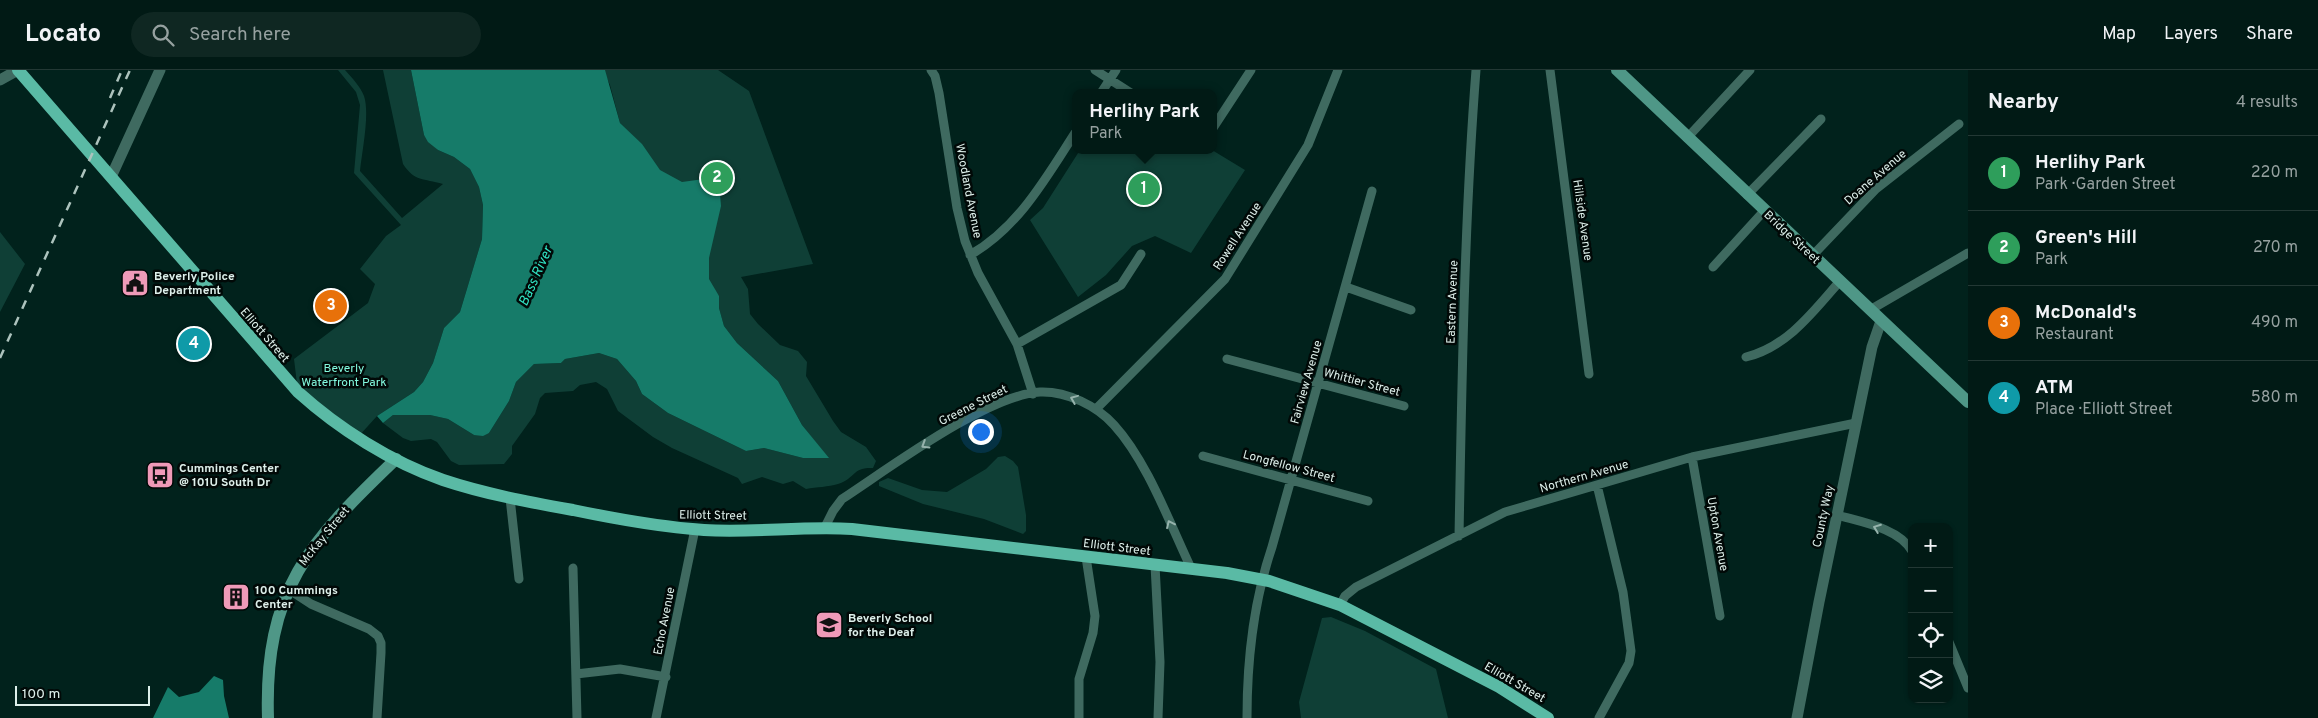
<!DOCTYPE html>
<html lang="en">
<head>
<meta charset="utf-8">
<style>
  :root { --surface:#011a15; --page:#0f2722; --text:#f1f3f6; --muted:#96a1a0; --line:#233834; --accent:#d93025 }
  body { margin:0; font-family:Overpass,sans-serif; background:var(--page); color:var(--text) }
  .controls { position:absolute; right:15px; bottom:15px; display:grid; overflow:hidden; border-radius:10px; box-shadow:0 1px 4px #0004 }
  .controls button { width:45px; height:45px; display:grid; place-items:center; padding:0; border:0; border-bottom:1px solid var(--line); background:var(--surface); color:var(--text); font:25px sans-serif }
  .scale { position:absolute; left:15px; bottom:12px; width:135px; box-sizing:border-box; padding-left:5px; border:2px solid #ddefea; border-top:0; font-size:14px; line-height:18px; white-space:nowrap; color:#ddefea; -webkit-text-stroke:4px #010907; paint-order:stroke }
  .you { position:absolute; left:980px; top:361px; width:18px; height:18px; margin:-12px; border:4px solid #fff; border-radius:50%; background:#1a73e8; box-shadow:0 0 0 8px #1a73e833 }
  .badge { display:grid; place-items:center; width:32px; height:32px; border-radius:50%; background:var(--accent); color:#fff; font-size:16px; font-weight:700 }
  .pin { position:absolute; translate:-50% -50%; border:2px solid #fff; box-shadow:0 1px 5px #0006 }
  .popup { position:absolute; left:1072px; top:19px; width:145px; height:65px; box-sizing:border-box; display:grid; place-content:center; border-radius:10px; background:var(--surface); filter:drop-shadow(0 1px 4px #0005); font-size:16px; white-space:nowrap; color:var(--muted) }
  .popup b { font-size:19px; color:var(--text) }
  .popup::after { content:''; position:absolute; left:50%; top:100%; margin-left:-10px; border:10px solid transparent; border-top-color:var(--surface) }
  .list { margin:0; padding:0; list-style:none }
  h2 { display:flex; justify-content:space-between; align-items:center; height:65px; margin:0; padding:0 20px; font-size:21px }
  h2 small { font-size:16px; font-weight:400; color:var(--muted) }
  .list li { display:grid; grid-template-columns:32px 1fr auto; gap:15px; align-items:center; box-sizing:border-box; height:75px; padding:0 20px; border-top:1px solid var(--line) }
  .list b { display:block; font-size:19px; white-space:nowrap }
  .list p { margin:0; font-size:16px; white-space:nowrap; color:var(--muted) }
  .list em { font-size:16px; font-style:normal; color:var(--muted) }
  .icon { flex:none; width:28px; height:28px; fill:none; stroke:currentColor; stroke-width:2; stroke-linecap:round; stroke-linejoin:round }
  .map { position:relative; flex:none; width:1968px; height:648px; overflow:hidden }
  header { display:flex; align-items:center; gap:30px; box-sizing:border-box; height:70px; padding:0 25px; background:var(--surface); border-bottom:1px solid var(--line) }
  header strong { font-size:24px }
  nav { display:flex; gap:28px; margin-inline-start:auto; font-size:18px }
  .search { width:350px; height:45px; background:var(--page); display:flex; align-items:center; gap:12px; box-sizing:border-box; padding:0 18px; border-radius:28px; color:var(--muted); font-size:19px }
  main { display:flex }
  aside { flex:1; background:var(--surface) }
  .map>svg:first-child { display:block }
  .green { fill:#0f3f36 }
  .water { fill:#167b69 }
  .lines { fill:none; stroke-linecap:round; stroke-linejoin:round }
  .minor { stroke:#3f6a60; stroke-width:9 }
  .tertiary { stroke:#3f6a60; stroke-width:11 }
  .secondary { stroke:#4f9787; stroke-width:12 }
  .primary { stroke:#5abaa5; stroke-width:12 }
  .rail { stroke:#adc3bd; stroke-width:2.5; stroke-dasharray:9 9; stroke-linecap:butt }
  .oneway { stroke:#96b3ac }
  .labels { text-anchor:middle; stroke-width:5; stroke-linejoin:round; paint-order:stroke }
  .street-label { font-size:12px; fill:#ddefea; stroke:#010907 }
  .poi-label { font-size:12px; font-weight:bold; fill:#ddefea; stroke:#010907; text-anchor:start }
  .park-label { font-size:12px; fill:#84fbe0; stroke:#010907 }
  .water-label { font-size:14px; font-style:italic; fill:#31e3c4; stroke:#010907 }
</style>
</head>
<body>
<header>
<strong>Locato</strong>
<div class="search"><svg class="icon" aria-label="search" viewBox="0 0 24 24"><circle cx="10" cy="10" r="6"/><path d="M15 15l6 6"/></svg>Search here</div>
<nav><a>Map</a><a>Layers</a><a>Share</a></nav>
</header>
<main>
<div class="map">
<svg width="1968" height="648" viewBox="0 0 1968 648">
  <rect width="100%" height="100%" fill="#01221c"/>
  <path class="green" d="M338 0H345C352 8 360 16 364 26 370 44 362 81 360 101L402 148 443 114C423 108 415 112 403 94L383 0H411L424 65 438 80 454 87 470 99 479 117 483 135 482 169 460 242 444 258 433 293 423 312 414 322 377 346 358 367 298 322 294 289 368 233 375 214 360 199 386 166 401 155 354 103 360 35 356 22Z
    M603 0H718L749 21 813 194 741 207 748 219 750 244 758 254 780 275 798 281 807 292 806 306 833 351 841 362 866 377 876 391 873 398C852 397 856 408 838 414 828 417 817 417 806 419L793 411 783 414 762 407 742 414 738 408 672 378 653 367 618 341 607 319 596 312 580 315 573 321 545 323 540 328 535 344 512 376V384L504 394 459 395 451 391 437 372 431 369 411 371 403 368 383 353 393 345H430L448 349 474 365 489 363 509 331 516 312 534 294 561 293 565 289 599 283 617 289 636 311 642 324 668 343 746 381 764 378 803 388H828L802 355 778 311 737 273 724 256 719 238V226L702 215 634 67 620 53 610 15Z
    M1080 80H1212L1245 100 1191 183 1155 166 1132 176 1106 205 1078 227 1030 150 1043 138Z
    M0 162 25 194 0 242Z
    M1005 386 1013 391 1018 397 1026 445V461L1023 464 984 449 923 434 879 416V412L888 408 922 420 947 422 986 399 998 387Z
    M1331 547 1365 561 1436 599 1448 648H1301L1299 632 1322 548Z"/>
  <path class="water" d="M411 0H605L620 53 642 74 660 100 682 112 711 108 720 124 721 136 709 188V209L719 226V238L724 256 737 273 778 311 802 355 829 388H803L764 378 746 381 668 343 642 324 636 311 617 289 599 283 565 289 561 293 534 294 516 312 509 331 489 363 483 366 474 365 448 349 430 345H393L383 353 377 346 414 322 423 312 433 293 444 258 460 242 482 169 483 135 479 117 470 99 454 87 438 80 428 72 424 65Z
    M214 606 223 610 224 626 229 648H153L168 617 179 627 199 622Z"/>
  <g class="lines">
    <path class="minor" d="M931 0 935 6 939 23 957 138 965 171 978 203 1017 274 1033 324
      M1095 0 1131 23
      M1550 0 1589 304
      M1101 23 1116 0
      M1213 58 1251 0
      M1687 68 1750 0
      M1747 125 1821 49
      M970 185C1018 158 1046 108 1075 63
      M1813 185 1876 119 1959 54
      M1713 197 1764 141
      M1346 217 1411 240
      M1870 240 1968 183
      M1017 274 1121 215 1141 184
      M1746 287C1787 277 1813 242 1840 211
      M1227 289 1404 336
      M1096 339 1225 209 1308 75 1338 0
      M1203 386 1368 431
      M1692 387 1720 546
      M1597 415 1623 522 1631 581 1629 593 1599 648
      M510 428 519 509
      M1837 445C1861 452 1899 458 1912 481
      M825 457 833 441 842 429C888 399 987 325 1040 322 1067 321 1097 336 1114 355 1147 391 1170 454 1191 498
      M1459 466C1462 311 1464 155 1476 0
      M1155 495 1160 592 1158 648
      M573 498 577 648
      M288 519 311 534 369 559 378 566 381 573V583L377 648
      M1340 535 1345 526 1356 517 1505 442 1692 387 1856 353
      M1949 572 1968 618
      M576 604 620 599 666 607
      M656 648 695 459
      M1079 648V609L1093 563 1095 546 1086 487
      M1247 648C1247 589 1253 533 1272 477L1372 121"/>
    <path class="tertiary" d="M0 10 18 0
      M111 107 160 0
      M1797 648 1819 532 1872 277 1881 251"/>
    <path class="secondary" d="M1617 0 1968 332
      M268 648C264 520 309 472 396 389"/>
    <path class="primary" d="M18 0 298 322C339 359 391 392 443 410 485 424 529 432 573 440 616 449 659 457 704 460 753 463 803 456 852 459L1227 503 1269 511 1340 535 1499 617 1548 648"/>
    <path class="rail" d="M110 28 122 0
      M0 288 130 0"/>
  </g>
  <defs><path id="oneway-chevron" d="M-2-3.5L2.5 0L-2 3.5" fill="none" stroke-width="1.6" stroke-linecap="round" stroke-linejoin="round" transform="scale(1.25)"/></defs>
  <g class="oneway">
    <use href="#oneway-chevron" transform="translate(1074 329) rotate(-158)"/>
    <use href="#oneway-chevron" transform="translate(925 375) rotate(148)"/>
    <use href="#oneway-chevron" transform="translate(1170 454) rotate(-115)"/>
    <use href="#oneway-chevron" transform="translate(1877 458) rotate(-159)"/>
  </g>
  <defs>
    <g id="civic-square" transform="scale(1.4375)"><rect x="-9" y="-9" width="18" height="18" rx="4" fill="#ef9ab8" stroke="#010907"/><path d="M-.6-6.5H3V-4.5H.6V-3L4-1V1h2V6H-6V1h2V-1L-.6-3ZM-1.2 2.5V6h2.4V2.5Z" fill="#111"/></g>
    <g id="bus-square" transform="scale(1.4375)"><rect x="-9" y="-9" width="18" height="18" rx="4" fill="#ef9ab8" stroke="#010907"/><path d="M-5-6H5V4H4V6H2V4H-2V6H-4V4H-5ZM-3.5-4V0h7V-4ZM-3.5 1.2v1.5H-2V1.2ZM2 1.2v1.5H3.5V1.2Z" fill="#111"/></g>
    <g id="building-square" transform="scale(1.4375)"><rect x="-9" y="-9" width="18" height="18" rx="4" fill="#ef9ab8" stroke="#010907"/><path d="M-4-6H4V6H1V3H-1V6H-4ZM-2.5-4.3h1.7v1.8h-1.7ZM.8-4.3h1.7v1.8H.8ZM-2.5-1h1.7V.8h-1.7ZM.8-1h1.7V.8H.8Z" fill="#111"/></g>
    <g id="school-square" transform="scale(1.4375)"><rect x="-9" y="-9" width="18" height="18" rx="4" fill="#ef9ab8" stroke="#010907"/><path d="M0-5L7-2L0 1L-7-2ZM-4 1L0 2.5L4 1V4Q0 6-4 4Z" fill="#111"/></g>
  </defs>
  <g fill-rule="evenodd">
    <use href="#civic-square" x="135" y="213"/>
    <use href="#bus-square" x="160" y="405"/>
    <use href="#building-square" x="236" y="527"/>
    <use href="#school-square" x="829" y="555"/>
  </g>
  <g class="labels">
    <g class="street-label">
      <text transform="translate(1875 107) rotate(-41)" y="4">Doane Avenue</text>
      <text transform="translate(969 121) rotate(79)" y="4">Woodland Avenue</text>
      <text transform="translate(1583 150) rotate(82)" y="4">Hillside Avenue</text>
      <text transform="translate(1237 166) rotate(-57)" y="4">Rowell Avenue</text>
      <text transform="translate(1792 167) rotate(43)" y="4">Bridge Street</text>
      <text transform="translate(1452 232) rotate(-88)" y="4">Eastern Avenue</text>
      <text transform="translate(265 265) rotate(49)" y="4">Elliott Street</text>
      <text transform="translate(1306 312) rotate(-74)" y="4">Fairview Avenue</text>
      <text transform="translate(1362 312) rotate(15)" y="4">Whittier Street</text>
      <text transform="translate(973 335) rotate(-27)" y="4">Greene Street</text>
      <text transform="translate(1289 396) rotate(15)" y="4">Longfellow Street</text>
      <text transform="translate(1584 406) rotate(-16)" y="4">Northern Avenue</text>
      <text transform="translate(713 445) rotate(1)" y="4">Elliott Street</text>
      <text transform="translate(1823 446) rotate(-78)" y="4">County Way</text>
      <text transform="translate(1718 464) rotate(80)" y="4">Upton Avenue</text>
      <text transform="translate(324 466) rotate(-51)" y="4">McKay Street</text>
      <text transform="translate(1117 477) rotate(7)" y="4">Elliott Street</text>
      <text transform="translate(664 551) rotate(-79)" y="4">Echo Avenue</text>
      <text transform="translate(1515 612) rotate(30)" y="4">Elliott Street</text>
    </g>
    <g class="poi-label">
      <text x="154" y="210">Beverly Police<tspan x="154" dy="14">Department</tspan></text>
      <text x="179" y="402">Cummings Center<tspan x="179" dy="14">@ 101U South Dr</tspan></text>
      <text x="255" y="524">100 Cummings<tspan x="255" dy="14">Center</tspan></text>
      <text x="848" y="552">Beverly School<tspan x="848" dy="14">for the Deaf</tspan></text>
    </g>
    <g class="park-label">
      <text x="344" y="302">Beverly<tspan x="344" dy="14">Waterfront Park</tspan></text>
    </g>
    <g class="water-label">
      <text transform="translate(535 206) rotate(-66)" y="5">Bass River</text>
    </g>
  </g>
</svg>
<div class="controls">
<button>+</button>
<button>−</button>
<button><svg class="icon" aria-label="locate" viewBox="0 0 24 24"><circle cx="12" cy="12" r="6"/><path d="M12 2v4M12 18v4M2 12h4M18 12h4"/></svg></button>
<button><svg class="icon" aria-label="layers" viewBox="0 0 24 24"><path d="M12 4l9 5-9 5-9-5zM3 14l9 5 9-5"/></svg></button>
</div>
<div class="scale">100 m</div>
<div class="you"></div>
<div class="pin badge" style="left:1144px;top:119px;background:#2e9e5b">1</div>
<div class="popup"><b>Herlihy Park</b>Park</div>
<div class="pin badge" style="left:717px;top:108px;background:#2e9e5b">2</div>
<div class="pin badge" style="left:331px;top:236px;background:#e8710a">3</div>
<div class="pin badge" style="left:194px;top:274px;background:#0f9aa8">4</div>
</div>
<aside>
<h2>Nearby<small>4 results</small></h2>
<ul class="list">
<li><span class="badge" style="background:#2e9e5b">1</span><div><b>Herlihy Park</b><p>Park · Garden Street</p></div><em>220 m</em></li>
<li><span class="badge" style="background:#2e9e5b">2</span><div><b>Green's Hill</b><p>Park</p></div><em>270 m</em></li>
<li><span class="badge" style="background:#e8710a">3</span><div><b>McDonald's</b><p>Restaurant</p></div><em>490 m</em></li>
<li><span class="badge" style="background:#0f9aa8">4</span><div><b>ATM</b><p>Place · Elliott Street</p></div><em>580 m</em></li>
</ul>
</aside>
</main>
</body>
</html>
